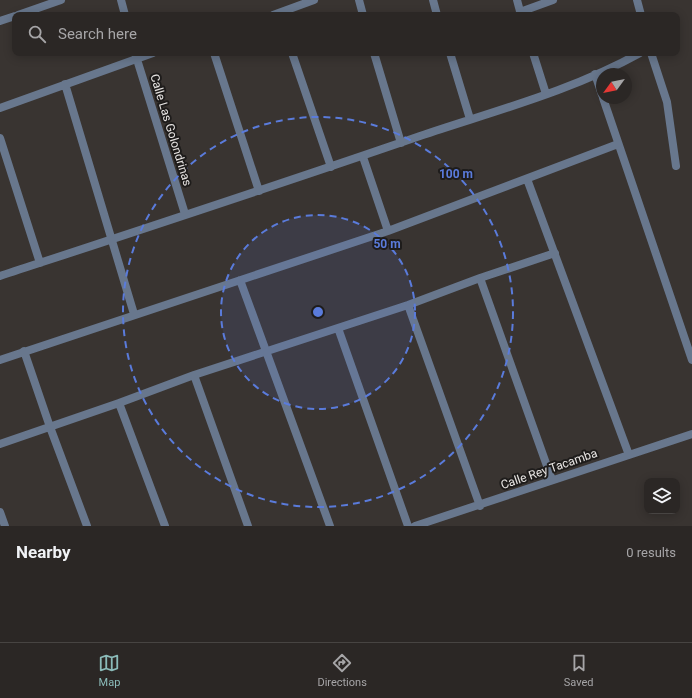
<!DOCTYPE html>
<html lang="en">
<head>
<meta charset="utf-8">
<style>
  :root { --surface:#2b2725; --page:#373332; --text:#f1f3f6; --muted:#a6a5a7; --line:#474442; --accent:#8bbbb9 }
  body { margin:0; font-family:Roboto,sans-serif; background:var(--page); color:var(--text) }
  .controls { position:absolute; right:12px; bottom:12px; display:grid; overflow:hidden; border-radius:8px; box-shadow:0 2px 10px #0003 }
  .controls button { width:36px; height:36px; display:grid; place-items:center; padding:0; border:0; border-bottom:1px solid var(--line); background:var(--surface); color:var(--text); font:20px sans-serif }
  .compass { position:absolute; left:596px; top:68px; width:36px; height:36px; border-radius:50%; background:var(--surface); box-shadow:0 2px 10px #0003; rotate:237deg }
  .list { margin:0; padding:0; list-style:none }
  h2 { display:flex; justify-content:space-between; align-items:center; height:52px; margin:0; padding:0 16px; font-size:17px }
  h2 small { font-size:13px; font-weight:400; color:var(--muted) }
  .icon { flex:none; width:22px; height:22px; fill:none; stroke:currentColor; stroke-width:2; stroke-linecap:round; stroke-linejoin:round }
  .map { position:relative; flex:none; width:692px; height:526px; overflow:hidden }
  .search { position:absolute; background:var(--surface); box-shadow:0 2px 10px #0003; left:12px; right:12px; top:12px; height:44px; display:flex; align-items:center; gap:10px; box-sizing:border-box; padding:0 14px; border-radius:8px; color:var(--muted); font-size:15px }
  .sheet { height:116px; background:var(--surface) }
  nav { display:flex; justify-content:space-around; align-items:center; box-sizing:border-box; height:56px; border-top:1px solid var(--line); background:var(--surface); font-size:11px; color:var(--muted) }
  nav a { display:grid; justify-items:center; gap:2px }
  nav .on { color:var(--accent) }
  .map>svg:first-child { display:block }
  .lines { fill:none; stroke-linecap:round; stroke-linejoin:round }
  .minor { stroke:#68778d; stroke-width:8 }
  .ring { fill:none; stroke:#5a7bdb; stroke-width:2; stroke-dasharray:7 5 }
  .labels { text-anchor:middle; stroke-width:4; stroke-linejoin:round; paint-order:stroke }
  .street-label { font-size:12px; fill:#e8e5e3; stroke:#1e1c1b }
  .centre { fill:#5a7bdb; stroke:#1e1c1b; stroke-width:2 }
  .ring-label { font-size:12px; text-anchor:middle; font-weight:bold; fill:#5a7bdb; stroke:#1e1c1b; stroke-width:4; stroke-linejoin:round; paint-order:stroke }
</style>
</head>
<body>
<div class="map">
<svg width="692" height="526" viewBox="0 0 692 526">
  <rect width="100%" height="100%" fill="#393431"/>
  <g class="lines">
    <path class="minor" d="M121 0 125 15
      M359 0 363 15
      M433 0 437 15
      M517 0 521 15
      M637 0 641 15
      M520 12 553 0
      M18 15 61 0
      M273 15 314 0
      M0 21 15 16
      M135 53 185 214
      M214 53 259 191
      M292 53 331 167
      M374 53 401 143
      M450 53 470 119
      M533 53 546 94
      M651 53 667 102 676 166
      M595 74 602 95
      M65 84 134 314
      M603 98 692 360
      M0 108 153 53
      M0 138 40 263
      M363 157 388 231
      M527 179 629 455
      M0 276C140 230 281 184 420 136 494 111 572 91 640 53
      M480 278 552 480
      M240 280 330 526
      M408 305 480 506
      M338 328 408 526
      M24 351 50 427 87 526
      M0 360 388 231 618 144
      M194 375 248 526
      M119 403 165 526
      M0 444 119 403 194 375 408 305 480 278 555 253
      M0 512 5 526
      M415 526 692 434"/>
  </g>
  <circle cx="318" cy="312" r="97" fill="#5a7bdb" fill-opacity=".12"/>
  <g class="ring">
    <circle cx="318" cy="312" r="97"/>
    <circle cx="318" cy="312" r="195"/>
  </g>
  <g class="labels">
    <g class="street-label">
      <text transform="translate(171 130) rotate(73)" y="4">Calle Las Golondrinas</text>
      <text transform="translate(549 469) rotate(-19)" y="4">Calle Rey Tacamba</text>
    </g>
  </g>
  <circle cx="318" cy="312" r="6" class="centre"/>
  <g class="ring-label">
    <text x="456" y="178">100 m</text>
    <text x="387" y="248">50 m</text>
  </g>
</svg>
<div class="controls">
<button><svg class="icon" aria-label="layers" viewBox="0 0 24 24"><path d="M12 4l9 5-9 5-9-5zM3 14l9 5 9-5"/></svg></button>
</div>
<svg class="compass" viewBox="-18 -18 36 36"><path d="M0-13l5 13h-10z" fill="#e53935"/><path d="M0 13l5-13h-10z" fill="#a6a5a7"/></svg>
<div class="search"><svg class="icon" aria-label="search" viewBox="0 0 24 24"><circle cx="10" cy="10" r="6"/><path d="M15 15l6 6"/></svg>Search here</div>
</div>
<section class="sheet">
<h2>Nearby<small>0 results</small></h2>
<ul class="list">
</ul>
</section>
<nav>
<a class="on"><svg class="icon" aria-label="map" viewBox="0 0 24 24"><path d="M3 6l6-2 6 2 6-2v14l-6 2-6-2-6 2zM9 4v14M15 6v14"/></svg>Map</a>
<a><svg class="icon" aria-label="directions" viewBox="0 0 24 24"><path d="M12 3l9 9-9 9-9-9zM9 14v-3h6M13 9l2 2-2 2"/></svg>Directions</a>
<a><svg class="icon" aria-label="saved" viewBox="0 0 24 24"><path d="M7 4h10v16l-5-4-5 4z"/></svg>Saved</a>
</nav>
</body>
</html>
